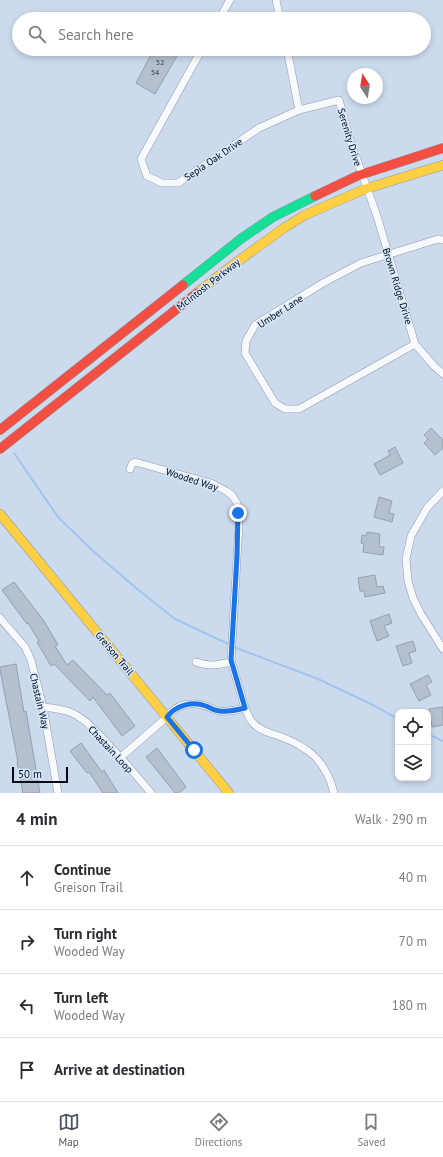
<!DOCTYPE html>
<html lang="en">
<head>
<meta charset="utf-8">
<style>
  :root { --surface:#fff; --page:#f7f7f7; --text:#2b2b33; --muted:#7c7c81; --line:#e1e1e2; --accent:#4a5462 }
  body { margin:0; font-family:"PT Sans",sans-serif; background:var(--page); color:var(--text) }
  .controls { position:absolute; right:12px; bottom:12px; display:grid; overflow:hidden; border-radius:8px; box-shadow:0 2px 6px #0003 }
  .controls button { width:36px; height:36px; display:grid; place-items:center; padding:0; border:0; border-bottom:1px solid var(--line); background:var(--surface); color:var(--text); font:20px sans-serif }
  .compass { position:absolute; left:347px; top:68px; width:36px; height:36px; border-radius:50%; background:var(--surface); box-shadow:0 2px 6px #0003; rotate:348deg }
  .scale { position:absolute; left:12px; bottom:10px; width:56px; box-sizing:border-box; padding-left:4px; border:2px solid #040c17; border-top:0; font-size:11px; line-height:14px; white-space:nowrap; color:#040c17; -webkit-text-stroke:3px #d5e5fa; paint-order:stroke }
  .stop { position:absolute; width:12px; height:12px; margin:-9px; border:3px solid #1a73e8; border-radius:50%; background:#fff }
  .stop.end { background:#1a73e8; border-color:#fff; box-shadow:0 1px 4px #0008 }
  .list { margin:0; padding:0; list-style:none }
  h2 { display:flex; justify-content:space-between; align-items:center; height:52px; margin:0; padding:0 16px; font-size:17px }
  h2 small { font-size:13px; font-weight:400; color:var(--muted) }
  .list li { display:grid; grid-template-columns:26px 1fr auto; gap:12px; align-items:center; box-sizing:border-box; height:64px; padding:0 16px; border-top:1px solid var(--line) }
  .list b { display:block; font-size:15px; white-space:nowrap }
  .list p { margin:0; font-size:13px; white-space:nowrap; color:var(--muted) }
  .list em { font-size:13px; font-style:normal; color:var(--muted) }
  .icon { flex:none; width:22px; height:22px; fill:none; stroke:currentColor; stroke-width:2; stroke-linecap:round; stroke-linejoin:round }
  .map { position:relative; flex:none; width:443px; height:793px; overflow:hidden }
  .search { position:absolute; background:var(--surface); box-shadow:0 2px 6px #0003; left:12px; right:12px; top:12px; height:44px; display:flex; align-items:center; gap:10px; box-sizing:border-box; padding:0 14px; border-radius:22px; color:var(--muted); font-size:15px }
  .sheet { height:308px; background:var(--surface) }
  nav { display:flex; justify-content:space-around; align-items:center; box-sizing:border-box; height:56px; border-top:1px solid var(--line); background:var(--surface); font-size:11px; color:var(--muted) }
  nav a { display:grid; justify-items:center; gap:2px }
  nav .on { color:var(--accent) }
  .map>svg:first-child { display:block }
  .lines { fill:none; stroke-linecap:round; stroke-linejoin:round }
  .stream { stroke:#a1c4ee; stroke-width:2 }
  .building { fill:#b4c0cf; stroke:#95a0ae }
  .street-casing { stroke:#919ba9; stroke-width:8 }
  .fast-casing { stroke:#919ba9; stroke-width:10 }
  .slow-casing { stroke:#919ba9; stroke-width:10 }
  .jam-casing { stroke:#919ba9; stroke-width:10 }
  .street { stroke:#f7f9fc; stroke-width:7 }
  .fast { stroke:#16e098; stroke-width:9 }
  .slow { stroke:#ffcf43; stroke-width:9 }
  .jam { stroke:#f24e42; stroke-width:9 }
  .route { stroke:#1a73e8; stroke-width:5 }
  .labels { text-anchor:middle; stroke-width:3; stroke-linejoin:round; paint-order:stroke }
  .number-label { font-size:8px; fill:#303945 }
  .street-label { font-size:10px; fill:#040c17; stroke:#d5e5fa }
</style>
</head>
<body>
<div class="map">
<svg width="443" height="793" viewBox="0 0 443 793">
  <rect width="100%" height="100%" fill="#ccdaed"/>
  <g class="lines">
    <path class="stream" d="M14 453 58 517 93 551 136 588 175 619 239 649 318 679 373 705 398 719
      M428 734 443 741"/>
  </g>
  <path class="building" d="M154 49H181L155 94 136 83Z
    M431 428 443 440V448L435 455 424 443 428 439 424 435Z
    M395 447 403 463 380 475 374 464 390 455 388 451Z
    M379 497 392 501 389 513 394 514 392 522 374 517Z
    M367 532 380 534 379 547H384L383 555 363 552 364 544 361 543 362 535 366 536Z
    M375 575 377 587 383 586 385 593 365 597 364 591H360L358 578Z
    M14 582 44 621 58 645 55 646 67 665 73 660 107 695 110 693 135 726 122 736 93 697 90 701 54 664 51 666 37 642 39 641 28 623 27 624 2 590Z
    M389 614 392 623 384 626 389 636 377 641 370 621Z
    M413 641 416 651 409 653 412 663 403 666 396 646Z
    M16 664 24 712 26 711 40 793H23L17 762H18L0 670V667Z
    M428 675 432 682 426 685 431 695 419 701 410 684Z
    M443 707V725L432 727 429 709Z
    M81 743 102 772 104 770 118 793H103L89 772 87 773 70 751Z
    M157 748 186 787 179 793H175L146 757Z"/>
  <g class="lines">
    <g class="street-casing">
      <path id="street" d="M276 0 280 19
        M219 19 230 0
        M202 49 141 159 147 176 162 183H178L259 128 299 110 339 100 351 143 377 216 415 344 434 366 443 374
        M287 49 299 110
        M415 344 299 409H285L275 403 245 353 246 341 255 325 323 283 361 263 438 239 443 240
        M443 491 427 508 411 536 406 559 408 581 413 598 421 614 443 649
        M0 618 25 647 31 660 43 707 58 793
        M196 662C210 667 217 665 231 662
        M43 707C52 708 61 709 70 712 86 719 97 732 108 744 123 760 137 776 151 793
        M245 708C247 712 249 718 252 722 259 730 269 733 279 736 309 747 326 761 334 793
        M121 757 167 717C176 704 192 701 206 706 211 708 215 711 220 711 229 712 237 710 245 708L231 660 239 525 237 503 232 495 226 491 211 483 135 462 132 464 130 469"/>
    </g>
    <g class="fast-casing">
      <path id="fast" d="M183 285 242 238 273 217 315 196"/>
    </g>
    <g class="slow-casing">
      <path id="slow" d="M197 293 230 267 284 228 305 215 365 189 443 165
        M0 514 229 793"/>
    </g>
    <g class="jam-casing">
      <path id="jam" d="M315 196 357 176 443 148
        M0 430 183 285
        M0 449 197 293"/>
    </g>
    <use href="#street" class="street"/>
    <use href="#fast" class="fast"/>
    <use href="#slow" class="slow"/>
    <use href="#jam" class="jam"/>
  </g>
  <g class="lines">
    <path class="route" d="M194 750 167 717C176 705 192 701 206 706 211 708 215 711 220 711 229 712 237 710 245 708L231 660 237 556 238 513"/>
  </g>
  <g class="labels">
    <g class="number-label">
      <text x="160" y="65">52</text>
      <text x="155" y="75">54</text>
    </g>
    <g class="street-label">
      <text transform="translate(350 137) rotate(73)" y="4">Serenity Drive</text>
      <text transform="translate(213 159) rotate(-34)" y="4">Sepia Oak Drive</text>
      <text transform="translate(208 284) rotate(-38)" y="4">McIntosh Parkway</text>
      <text transform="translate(398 286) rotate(73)" y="4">Brown Ridge Drive</text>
      <text transform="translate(280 311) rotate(-33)" y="4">Umber Lane</text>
      <text transform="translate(192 479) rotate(18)" y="4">Wooded Way</text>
      <text transform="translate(115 653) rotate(50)" y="4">Greison Trail</text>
      <text transform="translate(40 701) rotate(77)" y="4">Chastain Way</text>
      <text transform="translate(111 749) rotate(47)" y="4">Chastain Loop</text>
    </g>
  </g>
</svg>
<div class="controls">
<button><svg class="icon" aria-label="locate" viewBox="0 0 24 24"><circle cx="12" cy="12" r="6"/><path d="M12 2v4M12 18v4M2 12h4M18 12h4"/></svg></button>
<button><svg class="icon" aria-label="layers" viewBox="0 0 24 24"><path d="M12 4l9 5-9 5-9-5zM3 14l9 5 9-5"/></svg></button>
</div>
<svg class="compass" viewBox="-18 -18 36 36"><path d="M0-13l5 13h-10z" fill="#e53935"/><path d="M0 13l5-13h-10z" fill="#7c7c81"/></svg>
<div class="scale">50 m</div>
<div class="stop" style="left:194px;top:750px"></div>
<div class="stop end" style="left:238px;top:513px"></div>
<div class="search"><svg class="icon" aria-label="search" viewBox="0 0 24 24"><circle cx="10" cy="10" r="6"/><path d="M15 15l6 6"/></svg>Search here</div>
</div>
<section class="sheet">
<h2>4 min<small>Walk · 290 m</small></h2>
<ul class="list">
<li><svg class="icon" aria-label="ahead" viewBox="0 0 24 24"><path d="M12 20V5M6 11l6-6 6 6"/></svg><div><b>Continue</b><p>Greison Trail</p></div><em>40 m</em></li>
<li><svg class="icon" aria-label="right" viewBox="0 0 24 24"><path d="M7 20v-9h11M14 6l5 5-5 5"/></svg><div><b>Turn right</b><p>Wooded Way</p></div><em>70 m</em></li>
<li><svg class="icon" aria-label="left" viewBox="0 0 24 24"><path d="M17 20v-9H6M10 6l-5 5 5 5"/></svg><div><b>Turn left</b><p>Wooded Way</p></div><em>180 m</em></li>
<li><svg class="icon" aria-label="arrive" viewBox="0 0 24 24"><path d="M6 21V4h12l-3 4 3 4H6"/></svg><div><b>Arrive at destination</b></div></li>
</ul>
</section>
<nav>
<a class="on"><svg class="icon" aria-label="map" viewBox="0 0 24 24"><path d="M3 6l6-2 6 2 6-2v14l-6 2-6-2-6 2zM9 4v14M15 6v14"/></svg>Map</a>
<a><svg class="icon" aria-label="directions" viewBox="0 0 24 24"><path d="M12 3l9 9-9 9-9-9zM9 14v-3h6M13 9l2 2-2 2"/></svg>Directions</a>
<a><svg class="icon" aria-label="saved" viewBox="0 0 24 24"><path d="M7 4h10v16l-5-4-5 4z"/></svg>Saved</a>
</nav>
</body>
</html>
